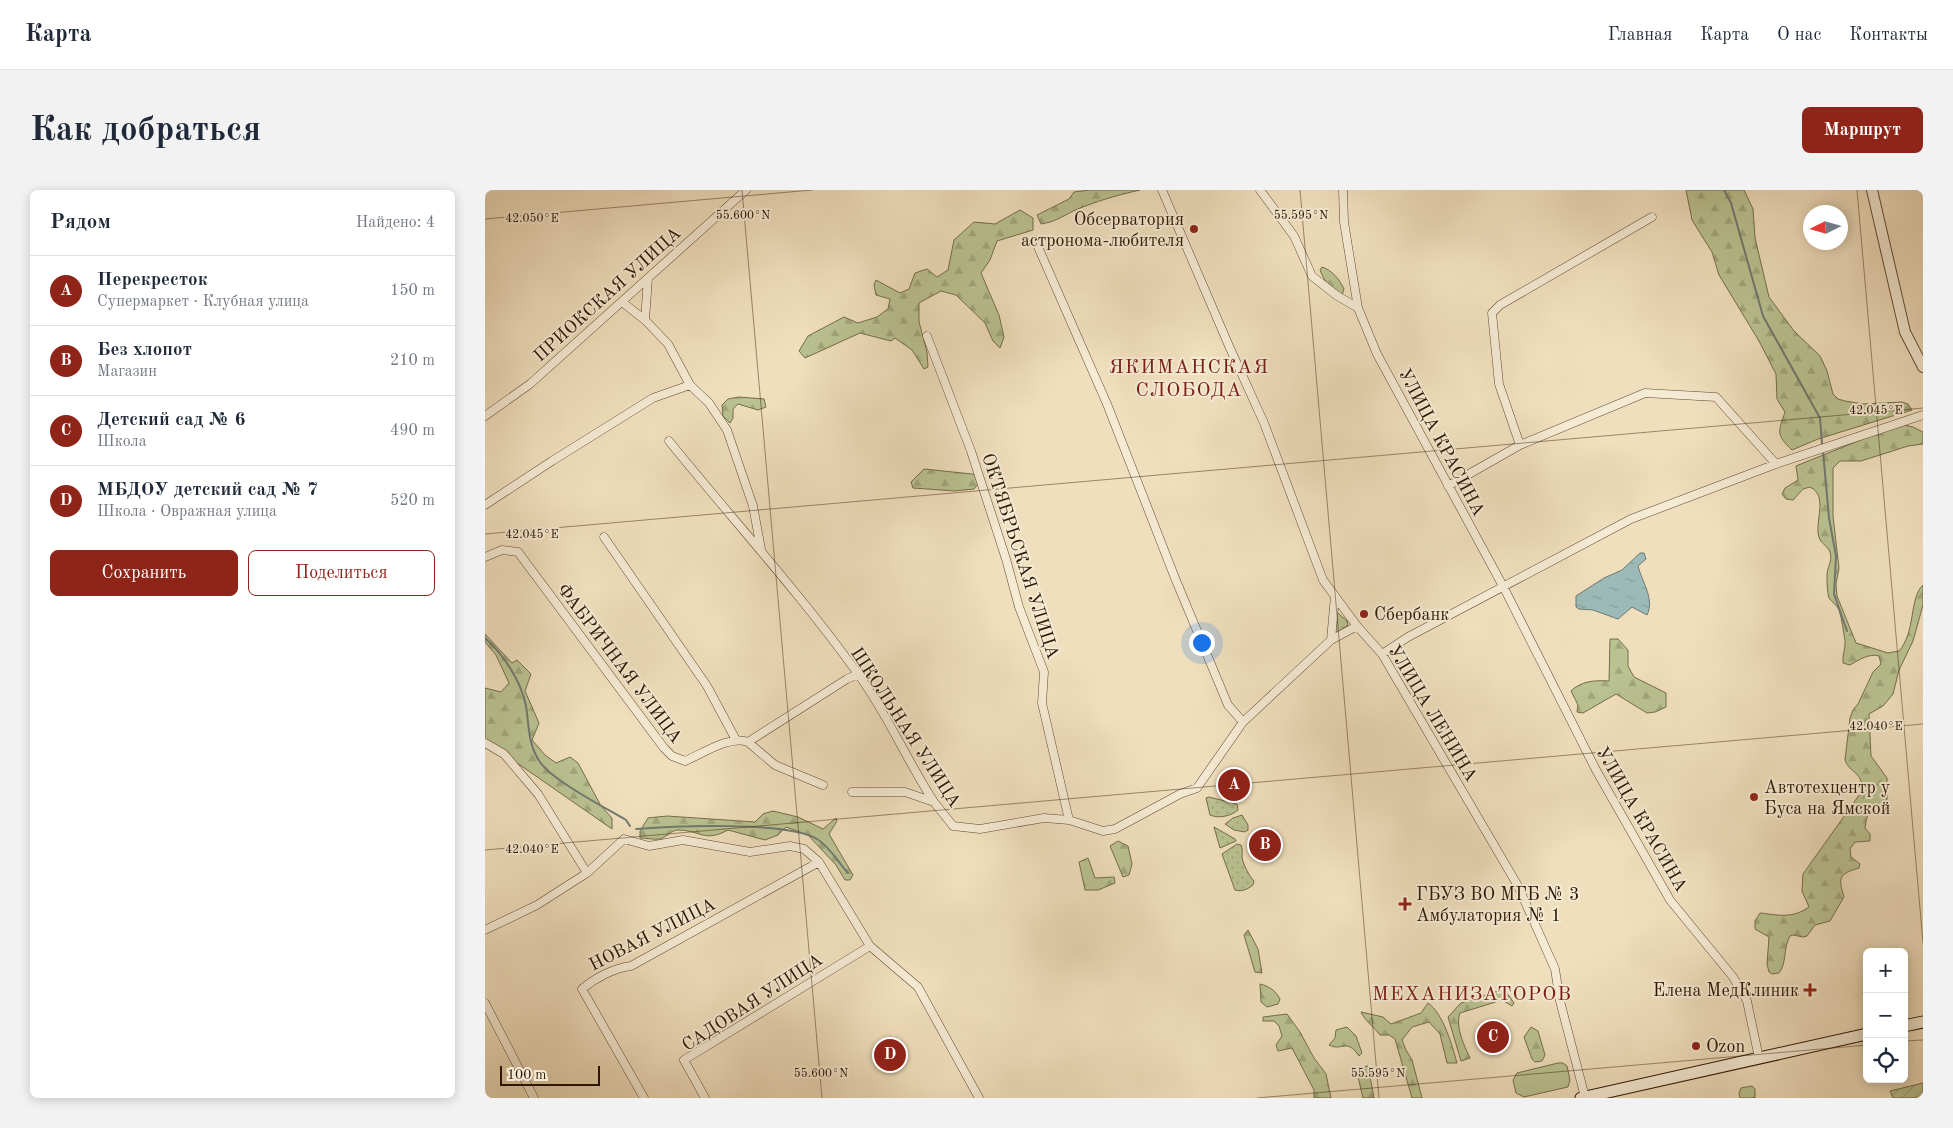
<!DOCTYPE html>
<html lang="ru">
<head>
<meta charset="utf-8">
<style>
  :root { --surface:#fff; --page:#f2f2f3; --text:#1f2937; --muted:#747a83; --line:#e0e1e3; --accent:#8f2418 }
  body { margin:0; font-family:"Old Standard TT",serif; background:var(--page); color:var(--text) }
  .controls { position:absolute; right:15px; bottom:15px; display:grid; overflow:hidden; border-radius:8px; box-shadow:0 2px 12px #0003 }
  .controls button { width:45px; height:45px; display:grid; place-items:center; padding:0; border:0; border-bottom:1px solid var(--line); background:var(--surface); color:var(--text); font:25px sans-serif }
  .compass { position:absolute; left:1318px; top:15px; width:45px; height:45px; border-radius:50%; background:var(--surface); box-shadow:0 2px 12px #0003; rotate:265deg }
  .scale { position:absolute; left:15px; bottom:12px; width:100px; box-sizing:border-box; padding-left:5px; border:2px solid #301703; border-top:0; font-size:14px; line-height:18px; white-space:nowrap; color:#301703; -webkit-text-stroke:4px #f5ead4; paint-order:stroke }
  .you { position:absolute; left:716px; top:452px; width:18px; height:18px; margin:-12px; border:4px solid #fff; border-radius:50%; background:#1a73e8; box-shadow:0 0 0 8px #1a73e833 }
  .badge { display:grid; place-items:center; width:32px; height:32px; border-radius:50%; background:var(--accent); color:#fff; font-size:16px; font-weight:700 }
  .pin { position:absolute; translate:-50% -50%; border:2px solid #fff; box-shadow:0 1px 5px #0006 }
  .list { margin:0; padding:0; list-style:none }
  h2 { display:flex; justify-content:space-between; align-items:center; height:65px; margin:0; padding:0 20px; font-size:21px }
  h2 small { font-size:16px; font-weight:400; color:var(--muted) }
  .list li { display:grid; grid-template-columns:32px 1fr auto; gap:15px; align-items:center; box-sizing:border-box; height:70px; padding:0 20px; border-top:1px solid var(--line) }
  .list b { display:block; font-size:19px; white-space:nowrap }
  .list p { margin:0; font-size:16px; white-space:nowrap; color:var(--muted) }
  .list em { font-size:16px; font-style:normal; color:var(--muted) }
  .actions { display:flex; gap:10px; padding:15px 20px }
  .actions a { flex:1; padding:11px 0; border:1px solid var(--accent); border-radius:8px; text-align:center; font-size:18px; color:var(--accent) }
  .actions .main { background:var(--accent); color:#fff }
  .icon { flex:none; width:28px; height:28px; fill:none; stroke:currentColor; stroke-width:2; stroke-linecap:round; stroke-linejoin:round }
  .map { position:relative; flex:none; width:1438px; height:908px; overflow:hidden; border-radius:8px }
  header { display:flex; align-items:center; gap:30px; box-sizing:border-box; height:70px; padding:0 25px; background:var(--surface); border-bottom:1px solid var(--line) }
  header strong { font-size:24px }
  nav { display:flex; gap:28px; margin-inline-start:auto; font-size:18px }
  .intro { display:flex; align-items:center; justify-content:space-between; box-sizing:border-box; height:120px; padding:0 30px }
  h1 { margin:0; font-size:35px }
  .button { padding:12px 22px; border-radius:8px; background:var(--accent); color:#fff; font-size:18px; font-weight:700 }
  main { display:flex; gap:30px; padding:0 30px }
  aside { flex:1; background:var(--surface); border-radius:8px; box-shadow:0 2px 12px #0003 }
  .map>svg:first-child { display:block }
  .grass { fill:url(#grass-dots); stroke:#756c4a }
  .forest { fill:url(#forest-firs); stroke:#756c4a }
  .garden { fill:url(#garden-furrows); stroke:#756c4a }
  .pitch { fill:#bac291; stroke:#756c4a }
  .water { fill:url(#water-ripples); stroke:#717970 }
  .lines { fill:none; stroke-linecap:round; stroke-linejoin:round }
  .stream { stroke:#717970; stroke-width:2 }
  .minor-casing { stroke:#604932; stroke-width:9 }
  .tertiary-casing { stroke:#604932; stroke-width:12 }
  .secondary-casing { stroke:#301703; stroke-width:13 }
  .minor { stroke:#f5ead4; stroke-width:8 }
  .tertiary { stroke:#f5ead4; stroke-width:10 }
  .secondary { stroke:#f5ead4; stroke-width:11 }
  .ticks { fill:none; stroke:#301703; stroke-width:1; stroke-opacity:0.45 }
  .poi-dot { fill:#8f2418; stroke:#f5ead4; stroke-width:2 }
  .labels { text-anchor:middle; stroke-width:4; stroke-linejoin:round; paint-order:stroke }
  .poi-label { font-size:18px; fill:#301703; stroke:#f5ead4; text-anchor:start }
  .street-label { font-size:18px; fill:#301703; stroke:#f5ead4 }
  .quarter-label { font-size:20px; letter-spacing:1px; fill:#7a1f14; stroke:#f5ead4 }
  .ticks-label { font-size:12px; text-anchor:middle; fill:#301703; stroke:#f5ead4; stroke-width:4; stroke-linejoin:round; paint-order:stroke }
</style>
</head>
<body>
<header>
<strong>Карта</strong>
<nav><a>Главная</a><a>Карта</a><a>О нас</a><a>Контакты</a></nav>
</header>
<div class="intro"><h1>Как добраться</h1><a class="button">Маршрут</a></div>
<main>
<aside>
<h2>Рядом<small>Найдено: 4</small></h2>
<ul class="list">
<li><span class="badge">A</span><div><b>Перекресток</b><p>Супермаркет · Клубная улица</p></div><em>150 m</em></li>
<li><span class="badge">B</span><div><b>Без хлопот</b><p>Магазин</p></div><em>210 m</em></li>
<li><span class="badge">C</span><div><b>Детский сад № 6</b><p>Школа</p></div><em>490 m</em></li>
<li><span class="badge">D</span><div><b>МБДОУ детский сад № 7</b><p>Школа · Овражная улица</p></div><em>520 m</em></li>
</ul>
<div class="actions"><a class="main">Сохранить</a><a>Поделиться</a></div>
</aside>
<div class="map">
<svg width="1438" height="908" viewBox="0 0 1438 908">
  <defs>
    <pattern id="grass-dots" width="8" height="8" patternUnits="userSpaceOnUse" patternTransform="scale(1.25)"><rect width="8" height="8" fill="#bac291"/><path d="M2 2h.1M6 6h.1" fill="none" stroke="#a0a67b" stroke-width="1.8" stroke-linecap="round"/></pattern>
    <pattern id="forest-firs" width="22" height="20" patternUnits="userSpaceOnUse" patternTransform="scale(1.25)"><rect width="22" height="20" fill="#bac291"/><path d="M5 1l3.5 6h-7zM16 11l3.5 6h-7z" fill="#a0a67b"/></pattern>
    <pattern id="garden-furrows" width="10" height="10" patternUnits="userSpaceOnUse" patternTransform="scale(1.25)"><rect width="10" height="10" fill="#bac291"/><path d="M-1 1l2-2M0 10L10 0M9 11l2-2" fill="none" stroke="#a0a67b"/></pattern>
    <pattern id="water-ripples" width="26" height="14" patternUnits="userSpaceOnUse" patternTransform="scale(1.25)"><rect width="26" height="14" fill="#9cbbb8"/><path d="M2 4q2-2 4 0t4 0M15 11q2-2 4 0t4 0" fill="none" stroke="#87a09d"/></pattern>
  </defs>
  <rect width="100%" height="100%" fill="#f0dfbd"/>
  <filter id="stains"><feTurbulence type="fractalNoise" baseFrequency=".004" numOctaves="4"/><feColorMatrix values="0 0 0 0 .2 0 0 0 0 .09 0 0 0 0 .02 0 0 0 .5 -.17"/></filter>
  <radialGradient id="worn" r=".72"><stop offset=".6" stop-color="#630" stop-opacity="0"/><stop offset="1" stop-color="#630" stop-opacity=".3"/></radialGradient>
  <path class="grass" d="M853 423 862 431 863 435 850 444 851 425Z
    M724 607 752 614 753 620C746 626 734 629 725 625L721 608Z
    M757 625 763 635V640L760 642 749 640 740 634 748 628Z
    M729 637 750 649 751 651 735 658Z
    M752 654 756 655C758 660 757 663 757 667 758 674 764 686 769 691L768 695C763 699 757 702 750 700L737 664Z"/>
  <path class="forest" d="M605 0H655C632 5 609 12 588 21 577 27 569 32 556 34L552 25 584 9 589 2Z
    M1201 0H1259L1268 19 1270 48 1284 107 1309 141 1335 166 1342 181 1348 204 1353 209 1360 211 1378 214 1417 212 1423 214 1427 220 1333 249 1307 260C1291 245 1293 242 1300 222L1292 209 1291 184 1274 151 1234 85 1227 62 1207 30Z
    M535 20 548 28V40L512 51 505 70 496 83 514 125 519 147 515 158 508 151 500 133 471 105 456 101 434 113V132L442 162 443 177 439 179 427 160 410 148 406 151 375 143 320 168 314 161 323 146 359 127 373 133 392 127 403 119 405 109 391 105 389 95 391 90 415 103 424 99 430 83 442 79 452 87 463 80 469 50 489 32 510 34Z
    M837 77C847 80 855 90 859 99L857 105C846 100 839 91 835 80Z
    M254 207 279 209 281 217 273 220 253 214 248 219V228L245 233 238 226 237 215 243 209Z
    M1415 234 1428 237 1438 242V254L1423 256 1376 271H1355L1348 278V326L1354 378 1351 394 1352 406 1371 453 1403 463 1414 461C1431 442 1424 408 1438 395V415L1428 451 1414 480 1408 504 1398 516 1384 524 1386 566 1402 588V613C1389 628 1383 612 1380 638L1385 644V651L1370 652 1365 659 1366 667 1375 674 1374 678C1354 684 1353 687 1359 707L1345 731 1330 735 1322 746 1318 747 1308 745 1305 746C1298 758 1302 773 1294 783L1287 784 1284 782 1282 774 1284 747 1270 739V731L1275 723C1294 725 1307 729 1324 717L1317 701 1318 684 1377 601C1378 581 1365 584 1360 570L1365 528 1368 520 1373 514 1388 482 1396 474 1394 466C1384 463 1374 470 1365 475L1358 473C1357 465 1361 458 1360 450 1358 440 1357 429 1354 420 1352 415 1347 412 1344 408 1342 402 1342 391 1342 385 1342 377 1348 371 1345 362 1343 356 1335 353 1334 347 1329 332 1344 306 1325 297L1318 299 1308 310 1301 309 1297 304 1300 298 1313 290 1311 276Z
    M439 279 487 284 491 285 494 293 489 299 470 301 428 298 426 292Z
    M0 444 27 473 32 470 46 484 40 501 54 533 47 550 60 565 71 573 85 567 93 573 116 616 127 628V639L35 575 0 557V498L16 502 24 493 11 465 0 452Z
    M1125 449H1133L1143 460V476L1149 487 1181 503V517L1170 522 1162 523 1131 504 1098 523 1092 522 1093 515 1086 501C1096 491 1110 490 1124 491Z
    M288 621 313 627 338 639 351 628 352 631 344 644 368 685 365 690H360L351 675 323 645 301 637 293 645 280 650 243 640C219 653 215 640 193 640 186 640 182 647 175 649 169 650 162 648 155 648V641L163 628 182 626 270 632 278 624Z
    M633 651 643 656 647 674 644 685 638 687 625 656Z
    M603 668 610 688 629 687 630 693 613 700H600L594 672Z
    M763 740 773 759 777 783 770 782 759 745Z
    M775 794C784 796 791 801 795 809L793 814 782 817 776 812Z
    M1019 799 1029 813 1027 816 1017 810 975 823C970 837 979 855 985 868L976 871 963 827 976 813Z
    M943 813C958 823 967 855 972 873H962L955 844 944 832 927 837 917 850 921 860 927 870 937 908H927L910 849 904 845H895C889 837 880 831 876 822L898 827 906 834 936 823Z
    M802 824 815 842 829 868 841 884 846 908H829V900L807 858 793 861 791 855 797 846 794 836 789 831H778V827Z
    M862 837 871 846 877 863 874 866C861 847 858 862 844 855L850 848 851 840Z
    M1046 837 1053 841 1060 865 1057 871 1050 872 1047 869 1039 847Z
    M883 876 889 908H878L873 887 876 877Z
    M1267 896 1270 899V908H1255L1254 903 1256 898Z"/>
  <path class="garden" d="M1438 893V908H1408L1405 901Z"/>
  <path class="pitch" d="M1073 873H1078L1082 876 1085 890 1083 897 1039 907 1031 903 1028 890 1032 883Z"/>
  <path class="water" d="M1155 363H1159L1161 369 1153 376C1157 392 1170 409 1162 425L1147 417 1133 429 1108 420 1094 419 1091 417V406L1119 388 1137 380Z"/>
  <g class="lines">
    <path class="stream" d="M1239 0 1246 13 1278 126 1335 228 1337 254
      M1338 261 1344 328 1351 366 1349 404 1362 441
      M0 448C19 465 36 491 41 516 44 535 43 555 55 572 68 591 119 617 141 630L145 636
      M151 639C188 636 303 631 332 649 344 656 353 672 363 683"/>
    <g class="minor-casing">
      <path id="minor" d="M677 0 744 156 779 233 838 390 872 436 897 464 1033 696 1070 779 1075 811 1100 907
        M775 0 809 46 827 86 851 105 873 118 892 164 1019 398 1111 580 1185 710 1248 787 1262 811 1274 868
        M858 0 859 32 873 118
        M550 50 622 214 690 388 743 515 758 532
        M137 112 160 130 163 88
        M160 130 183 154 205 195 224 213 242 240 268 316 276 359
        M442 146 486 261 521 369 534 417 559 482 557 513 584 630
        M0 226 45 194 261 0
        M184 251C247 329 315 403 373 484 403 525 422 571 449 612 455 620 462 628 468 636L495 639 559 628 584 630 618 641 630 639 695 604 712 598 758 532 846 450
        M1035 255 1014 194 1007 123 1015 115 1167 27
        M963 296 1035 255 1160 203 1231 207 1291 274
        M0 315 67 271 168 208 205 195
        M119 347 222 496 251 550
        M0 367 17 360 33 362 179 558 187 566 200 571C217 564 244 545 263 552L290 575 338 595
        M850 406 846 450 872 436
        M897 464 923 447 1146 329 1291 274 1438 225
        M263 552 362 489 373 484
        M0 553 19 564 53 604 102 683 139 649 164 656 198 650 265 662 305 656 319 659 334 672 385 756 433 797 494 908
        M367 602H420L449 612
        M0 740 52 715 102 683
        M0 813 49 908
        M159 908 97 799C110 788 129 778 146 776L334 672
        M220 908 199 870 385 756"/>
    </g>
    <g class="tertiary-casing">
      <path id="tertiary" d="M1387 0 1420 142 1438 177"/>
    </g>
    <g class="secondary-casing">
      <path id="secondary" d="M1419 836 1438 832
        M1096 908 1382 844"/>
    </g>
    <use href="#minor" class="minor"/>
    <use href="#tertiary" class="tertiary"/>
    <use href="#secondary" class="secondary"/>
  </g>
  <path class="ticks" d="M257 0 337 908M815 0 894 908M1372 0 1438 753M0 29 327 0M0 344 1438 218M0 660 1438 534M1419 851 1438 850M772 908 1382 855"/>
  <g class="poi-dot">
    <circle cx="709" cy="39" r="5"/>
    <circle cx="879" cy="424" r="5"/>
    <circle cx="1269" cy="607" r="5"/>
    <path d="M917.5 706.5h5v5h5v5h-5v5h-5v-5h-5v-5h5z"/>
    <path d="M1322.5 792.5h5v5h5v5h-5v5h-5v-5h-5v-5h5z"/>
    <circle cx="1211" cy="856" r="5"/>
  </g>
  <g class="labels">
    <g class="poi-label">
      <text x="699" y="35" text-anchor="end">Обсерватория<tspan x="699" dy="21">астронома-любителя</tspan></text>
      <text x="889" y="430">Сбербанк</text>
      <text x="1279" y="603">Автотехцентр у<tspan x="1279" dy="21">Буса на Ямской</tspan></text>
      <text x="931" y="710">ГБУЗ ВО МГБ № 3<tspan x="931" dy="21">Амбулатория № 1</tspan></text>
      <text x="1314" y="806" text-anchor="end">Елена МедКлиник</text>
      <text x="1221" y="862">Ozon</text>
    </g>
    <g class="street-label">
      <text transform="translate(122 104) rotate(-42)" y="6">ПРИОКСКАЯ УЛИЦА</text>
      <text transform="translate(957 252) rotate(62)" y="6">УЛИЦА КРАСИНА</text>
      <text transform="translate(536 366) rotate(72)" y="6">ОКТЯБРЬСКАЯ УЛИЦА</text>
      <text transform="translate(135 473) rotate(53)" y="6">ФАБРИЧНАЯ УЛИЦА</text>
      <text transform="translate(948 523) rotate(59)" y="6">УЛИЦА ЛЕНИНА</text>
      <text transform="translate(421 537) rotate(57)" y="6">ШКОЛЬНАЯ УЛИЦА</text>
      <text transform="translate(1157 629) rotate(60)" y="6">УЛИЦА КРАСИНА</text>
      <text transform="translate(167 744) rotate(-27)" y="6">НОВАЯ УЛИЦА</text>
      <text transform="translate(267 812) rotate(-33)" y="6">САДОВАЯ УЛИЦА</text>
    </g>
    <g class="quarter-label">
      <text x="704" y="183">ЯКИМАНСКАЯ<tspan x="704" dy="23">СЛОБОДА</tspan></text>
      <text x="987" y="810">МЕХАНИЗАТОРОВ</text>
    </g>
  </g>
  <g class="ticks-label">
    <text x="258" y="29">55.600°N</text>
    <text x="816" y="29">55.595°N</text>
    <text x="47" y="32">42.050°E</text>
    <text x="1391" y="224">42.045°E</text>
    <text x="47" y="348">42.045°E</text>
    <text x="1391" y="540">42.040°E</text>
    <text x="47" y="663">42.040°E</text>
    <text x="336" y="887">55.600°N</text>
    <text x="893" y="887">55.595°N</text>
  </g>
  <rect width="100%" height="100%" filter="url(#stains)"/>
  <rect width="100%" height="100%" fill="url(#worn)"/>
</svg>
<div class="controls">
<button>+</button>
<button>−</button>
<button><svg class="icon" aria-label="locate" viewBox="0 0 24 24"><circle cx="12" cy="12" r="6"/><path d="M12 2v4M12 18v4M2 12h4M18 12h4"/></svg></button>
</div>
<svg class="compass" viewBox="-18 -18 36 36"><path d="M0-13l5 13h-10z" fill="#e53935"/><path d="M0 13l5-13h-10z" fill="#747a83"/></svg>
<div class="scale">100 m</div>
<div class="you"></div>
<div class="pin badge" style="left:749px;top:595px">A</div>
<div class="pin badge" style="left:780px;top:655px">B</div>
<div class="pin badge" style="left:1008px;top:847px">C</div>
<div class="pin badge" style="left:405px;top:865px">D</div>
</div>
</main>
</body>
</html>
